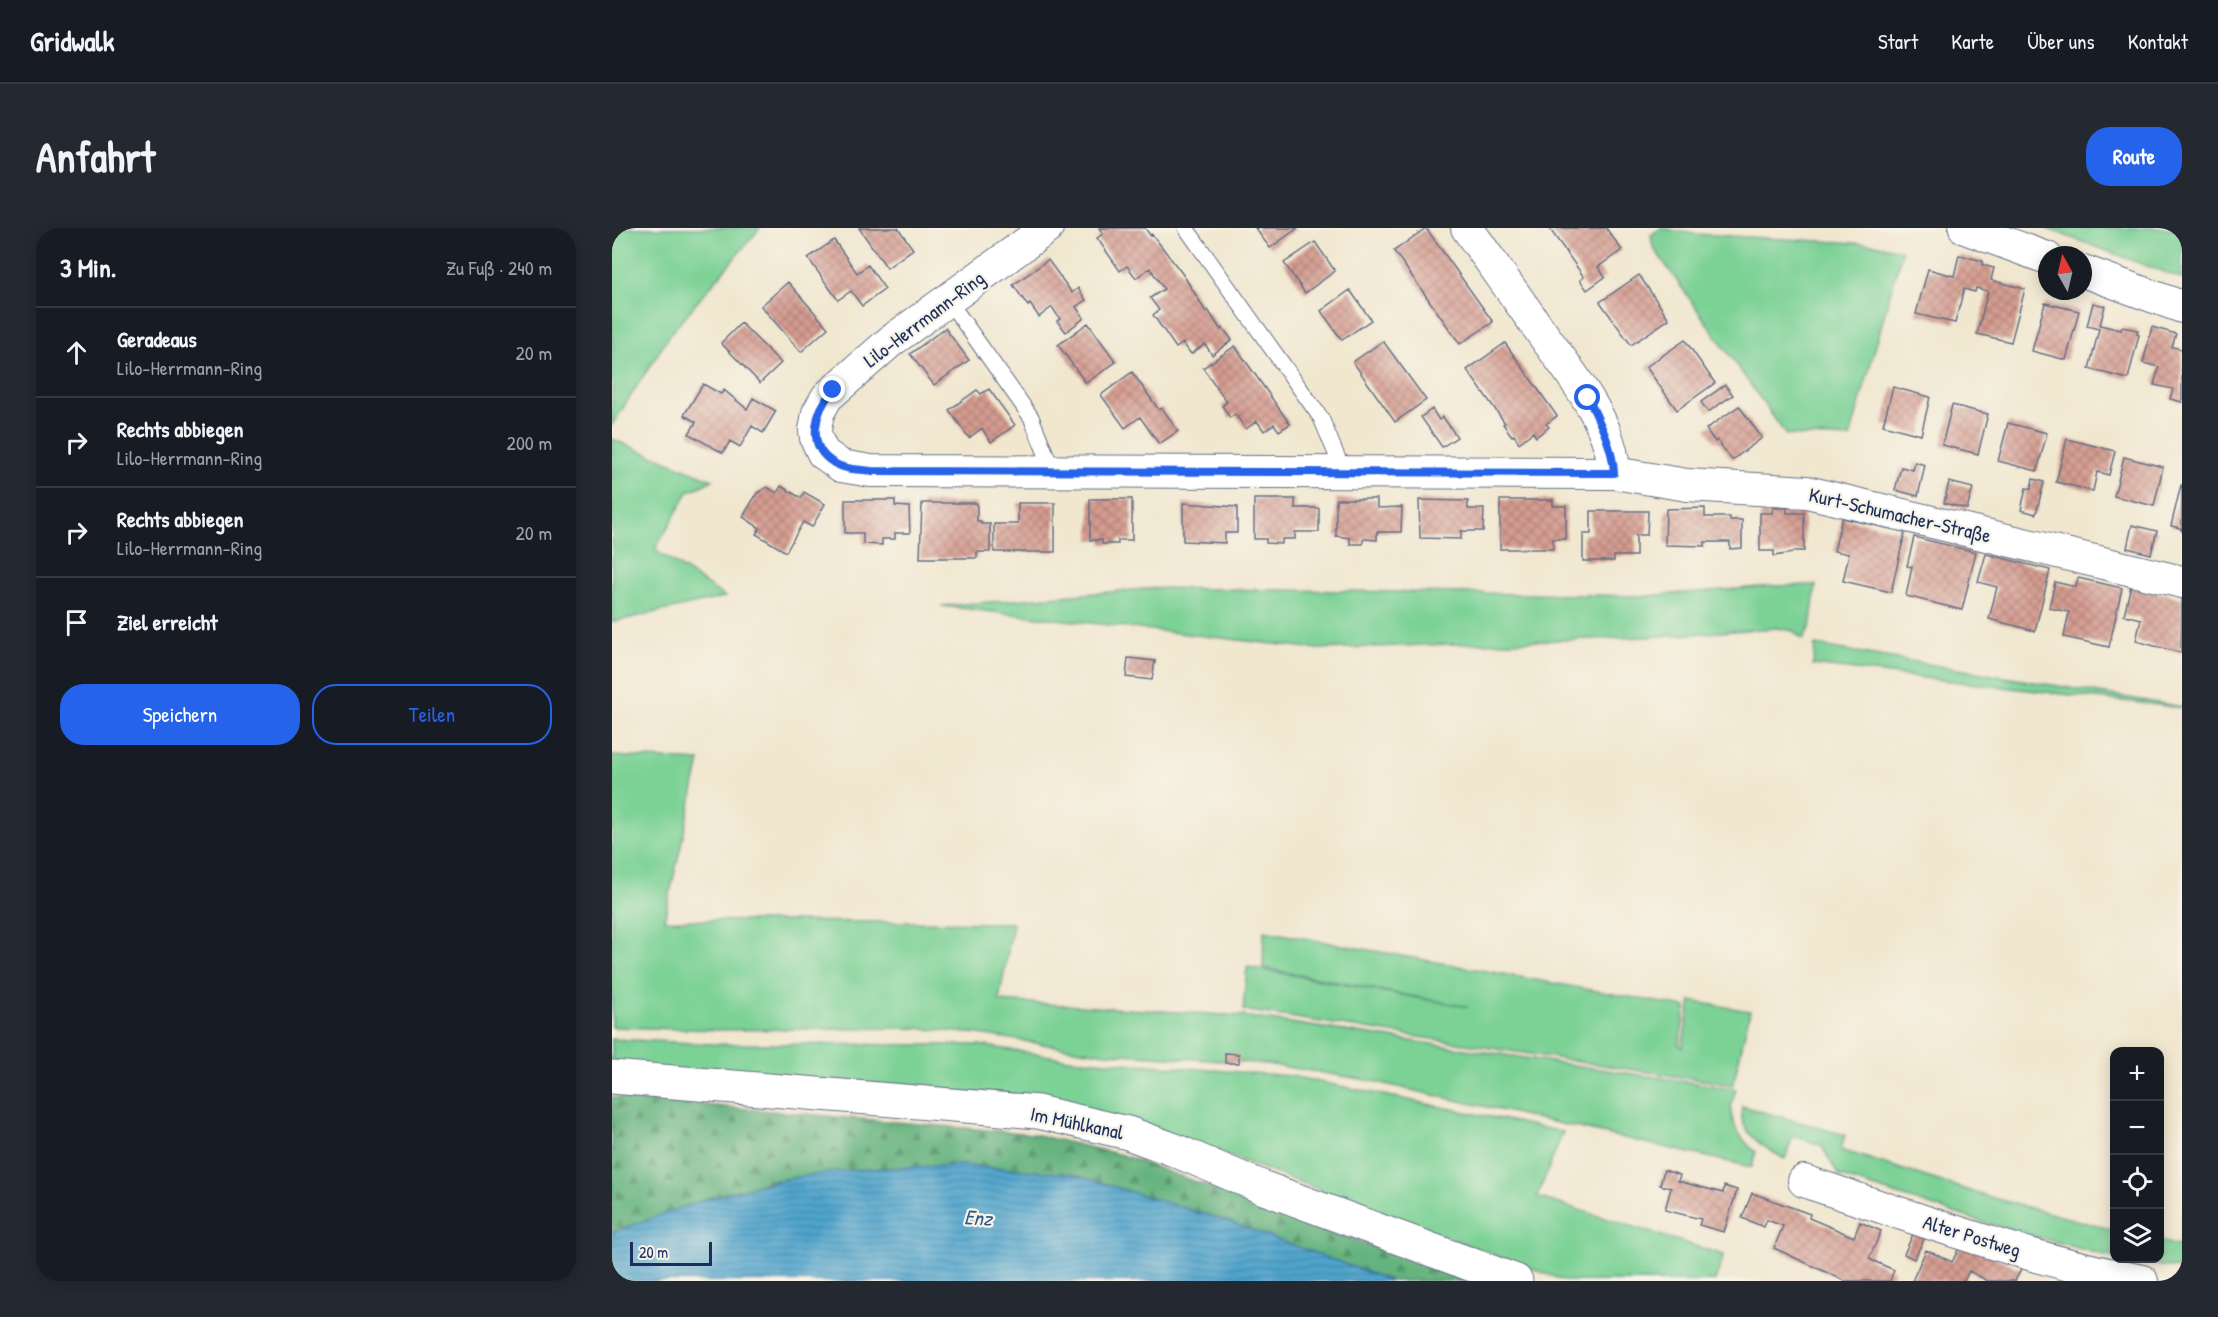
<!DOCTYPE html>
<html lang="de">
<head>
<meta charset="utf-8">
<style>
  :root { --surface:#171b24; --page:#242831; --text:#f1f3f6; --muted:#9ea1a6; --line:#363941; --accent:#2563eb }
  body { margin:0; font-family:"Patrick Hand",sans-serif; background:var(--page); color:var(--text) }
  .controls { position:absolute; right:18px; bottom:18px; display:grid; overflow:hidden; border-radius:12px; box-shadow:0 3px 15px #0003 }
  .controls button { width:54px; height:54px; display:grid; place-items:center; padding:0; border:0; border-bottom:2px solid var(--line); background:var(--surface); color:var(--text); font:30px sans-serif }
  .compass { position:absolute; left:1426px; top:18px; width:54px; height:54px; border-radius:50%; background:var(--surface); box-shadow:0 3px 15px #0003; rotate:352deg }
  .scale { position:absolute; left:18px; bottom:15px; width:82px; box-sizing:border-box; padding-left:6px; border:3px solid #1b2f5e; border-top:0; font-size:16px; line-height:21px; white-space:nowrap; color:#1b2f5e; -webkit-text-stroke:4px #f7f3e8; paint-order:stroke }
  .stop { position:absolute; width:18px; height:18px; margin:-14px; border:4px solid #2563eb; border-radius:50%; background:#fff }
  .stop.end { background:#2563eb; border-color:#fff; box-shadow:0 2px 6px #0008 }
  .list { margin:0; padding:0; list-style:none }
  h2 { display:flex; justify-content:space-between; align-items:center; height:78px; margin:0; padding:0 24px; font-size:26px }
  h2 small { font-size:20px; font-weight:400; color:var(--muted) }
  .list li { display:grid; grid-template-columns:39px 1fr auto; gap:18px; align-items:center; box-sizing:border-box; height:90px; padding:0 24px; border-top:2px solid var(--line) }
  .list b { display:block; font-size:22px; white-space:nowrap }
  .list p { margin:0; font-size:20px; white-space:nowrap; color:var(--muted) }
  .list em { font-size:20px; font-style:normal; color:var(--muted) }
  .actions { display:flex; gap:12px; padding:18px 24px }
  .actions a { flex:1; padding:14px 0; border:2px solid var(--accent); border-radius:24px; text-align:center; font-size:21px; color:var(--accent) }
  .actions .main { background:var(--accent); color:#fff }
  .icon { flex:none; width:33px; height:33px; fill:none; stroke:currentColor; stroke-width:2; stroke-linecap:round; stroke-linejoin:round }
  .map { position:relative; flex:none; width:1570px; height:1053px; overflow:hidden; border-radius:24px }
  header { display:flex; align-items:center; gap:36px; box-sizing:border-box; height:84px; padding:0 30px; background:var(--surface); border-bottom:2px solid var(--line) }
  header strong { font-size:28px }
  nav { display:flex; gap:33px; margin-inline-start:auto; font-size:21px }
  .intro { display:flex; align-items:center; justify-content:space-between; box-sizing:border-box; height:144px; padding:0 36px }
  h1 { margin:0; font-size:42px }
  .button { padding:15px 27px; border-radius:24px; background:var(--accent); color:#fff; font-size:21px; font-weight:700 }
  main { display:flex; gap:36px; padding:0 36px }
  aside { flex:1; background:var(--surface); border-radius:24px; box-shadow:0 3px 15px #0003 }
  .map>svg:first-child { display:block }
  .grass { fill:#7cd195; stroke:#4c807a; stroke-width:1.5 }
  .forest { fill:url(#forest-firs); stroke:#40716e; stroke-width:1.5 }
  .water { fill:url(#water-rules); stroke:#366a95; stroke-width:1.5 }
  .building { fill:url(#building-cross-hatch) }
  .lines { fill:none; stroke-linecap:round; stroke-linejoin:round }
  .service-casing { stroke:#666f86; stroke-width:17 }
  .minor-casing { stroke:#666f86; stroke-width:34 }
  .tertiary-casing { stroke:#666f86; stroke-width:35 }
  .service { stroke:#fff; stroke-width:15 }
  .minor { stroke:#fff; stroke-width:32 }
  .tertiary { stroke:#fff; stroke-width:33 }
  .route { stroke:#2563eb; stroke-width:8 }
  .labels { text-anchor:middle; stroke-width:4.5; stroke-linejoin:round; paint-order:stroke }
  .street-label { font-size:20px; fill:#1b2f5e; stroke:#f7f3e8 }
  .water-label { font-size:21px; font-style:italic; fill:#2e5884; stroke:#f7f3e8 }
</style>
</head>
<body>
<header>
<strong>Gridwalk</strong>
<nav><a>Start</a><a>Karte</a><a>Über uns</a><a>Kontakt</a></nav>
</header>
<div class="intro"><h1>Anfahrt</h1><a class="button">Route</a></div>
<main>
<aside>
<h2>3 Min.<small>Zu Fuß · 240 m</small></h2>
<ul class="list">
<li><svg class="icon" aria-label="ahead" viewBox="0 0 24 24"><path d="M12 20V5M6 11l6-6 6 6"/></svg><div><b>Geradeaus</b><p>Lilo-Herrmann-Ring</p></div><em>20 m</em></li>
<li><svg class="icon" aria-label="right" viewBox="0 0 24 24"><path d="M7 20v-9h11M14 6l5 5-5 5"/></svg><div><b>Rechts abbiegen</b><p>Lilo-Herrmann-Ring</p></div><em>200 m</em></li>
<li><svg class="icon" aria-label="right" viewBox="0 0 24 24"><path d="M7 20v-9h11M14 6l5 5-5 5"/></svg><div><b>Rechts abbiegen</b><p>Lilo-Herrmann-Ring</p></div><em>20 m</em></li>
<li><svg class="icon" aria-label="arrive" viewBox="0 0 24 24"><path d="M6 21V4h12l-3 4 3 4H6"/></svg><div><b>Ziel erreicht</b></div></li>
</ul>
<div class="actions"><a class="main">Speichern</a><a>Teilen</a></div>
</aside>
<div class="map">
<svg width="1570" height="1053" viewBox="0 0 1570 1053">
  <defs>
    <pattern id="forest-firs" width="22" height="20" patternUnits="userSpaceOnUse" patternTransform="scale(1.5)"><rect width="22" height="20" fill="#65b37e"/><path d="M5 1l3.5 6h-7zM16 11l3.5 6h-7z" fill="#52926a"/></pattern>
    <pattern id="water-rules" width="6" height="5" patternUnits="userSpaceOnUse" patternTransform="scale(1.5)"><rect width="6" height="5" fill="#50a4cc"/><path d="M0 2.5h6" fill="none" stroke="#4286a9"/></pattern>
    <pattern id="building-cross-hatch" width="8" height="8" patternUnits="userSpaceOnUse" patternTransform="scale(1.5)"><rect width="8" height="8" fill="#d69c90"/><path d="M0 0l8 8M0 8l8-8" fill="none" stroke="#ad8079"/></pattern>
  </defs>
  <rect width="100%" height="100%" fill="#f7f3e8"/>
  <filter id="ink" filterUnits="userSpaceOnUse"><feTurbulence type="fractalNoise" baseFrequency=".0167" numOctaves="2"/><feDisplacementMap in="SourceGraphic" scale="12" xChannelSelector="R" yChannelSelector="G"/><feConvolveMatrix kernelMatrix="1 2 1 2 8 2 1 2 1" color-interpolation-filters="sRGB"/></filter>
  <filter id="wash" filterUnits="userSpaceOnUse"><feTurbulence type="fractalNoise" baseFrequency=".008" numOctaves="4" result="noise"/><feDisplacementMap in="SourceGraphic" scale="24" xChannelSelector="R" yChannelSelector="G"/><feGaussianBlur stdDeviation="1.35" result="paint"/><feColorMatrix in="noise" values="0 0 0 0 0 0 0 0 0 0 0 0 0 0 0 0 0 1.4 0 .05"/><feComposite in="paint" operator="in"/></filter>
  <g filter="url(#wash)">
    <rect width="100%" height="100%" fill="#f1e7cf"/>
    <path class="grass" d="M0 0H148L59 105 0 197Z
      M1049 0 1083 6 1263 16 1290 23 1238 210 1174 207 1041 19 1039 7Z
      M1433 0H1570V51Z
      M0 211 101 252 76 264 43 322 113 369 0 394Z
      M1204 357 1198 399 1191 412 1181 403 1165 400 1035 409 706 421 329 378 544 360 1034 368 1161 358Z
      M1203 417 1570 479V480L1201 437Z
      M0 528 88 533 52 692 401 695 387 773 630 788 1124 861C1122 867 1119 875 1119 881 1119 897 1132 915 1144 924L1140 939 755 852 655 836 482 824 367 806 303 800 106 802 0 799Z
      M652 703 1074 779 1067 817 1070 819 1079 773 1138 783 1121 857 631 782 635 739 856 779 651 740Z
      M0 811 102 816 367 817 457 831 679 848 951 904 925 969 1112 1027 1103 1053H953L528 895 0 836Z
      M1130 878 1233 907 1229 922 1374 968 1502 1002V1030L1367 993 1227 948 1209 917 1181 908 1173 931C1154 921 1124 904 1130 878Z
      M1548 1013 1570 1019V1041L1506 1031 1548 1030Z"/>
    <path class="forest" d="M0 869 421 906 510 927 855 1053H779L615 993 460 946 348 937 221 944 160 953 99 969 0 1005Z"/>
    <path class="water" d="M348 937 460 946 615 993 779 1053H0V1005C71 977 144 953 220 944 262 939 305 939 348 937Z"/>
    <g id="blocks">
      <path class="building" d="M247 0H286L301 21 275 40Z
        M487 0H533L538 7 540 6 572 48 594 84 596 82 609 102 611 100 620 112 600 127 593 116 579 126 571 115 564 120 541 87 547 82 538 70 552 61 538 40 524 50 515 38 508 43 485 10 491 6Z
        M643 0H686L658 20Z
        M814 0 881 94 848 116 782 23Z
        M937 0H994L1010 22 986 39 993 49 975 62 968 52 972 49Z
        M222 12 245 45 256 37 273 61 250 78 239 63 226 72 196 30Z
        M703 14 723 43 693 65 672 35Z
        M1347 27 1371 33 1370 37 1382 40 1379 52 1413 61 1399 114 1365 106 1376 63 1364 60 1363 64 1352 61 1343 95 1304 86 1316 41 1342 48Z
        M436 32 460 65 466 60 474 72 464 79 472 90 454 104 445 93 448 91 440 79 427 89 418 76 416 78 401 57Z
        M1027 47 1057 91 1019 117 988 74Z
        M176 54 216 100 189 124 149 78Z
        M738 62 759 92 730 112 709 83Z
        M1433 75 1467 83 1454 132 1420 123Z
        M1481 75 1493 78 1488 97 1509 102 1510 99 1526 102 1525 106 1527 107 1516 151 1477 141 1487 101 1475 98Z
        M129 95 169 135 148 155 109 115Z
        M476 95 504 134 474 155 446 117Z
        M1540 99 1564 106 1560 119 1570 121V174L1558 171 1561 161 1542 157 1547 139 1531 135Z
        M333 100 357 132 322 157 298 126Z
        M1073 112 1103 155 1065 182 1034 139Z
        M771 113 814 172 783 194 741 134Z
        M893 115 945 188 934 196 937 199 924 209 921 204 907 215 902 207 900 208 891 196 893 195 855 142Z
        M623 118 678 196 667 203 662 196 652 203 645 193 634 201 623 186 618 190 610 178 615 174 591 140Z
        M520 144 547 182 550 180 566 203 547 216 528 189 513 200 489 167Z
        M91 156 109 166 112 162 135 181 141 170 164 183 151 205 140 198 128 219 118 213 111 225 77 206 84 194 72 187Z
        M1113 157 1121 167 1096 184 1089 174Z
        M1281 159 1318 169 1309 207 1271 197Z
        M377 161 403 197 379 214 370 200 357 210 337 182 365 162 369 166Z
        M1340 177 1376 186 1366 226 1330 217Z
        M1127 178 1150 210 1120 232 1105 212 1103 214 1094 201Z
        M820 181 827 192 831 189 845 209 830 219 809 189Z
        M1396 195 1435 205 1425 243 1386 233Z
        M1455 211 1503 223 1497 247 1485 244 1481 263 1444 254Z
        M1512 229 1551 239 1542 278 1502 268Z
        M1303 234 1313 237 1306 268 1283 262 1289 239 1301 242Z
        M1421 251 1432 254 1424 286 1409 282 1414 260 1419 261Z
        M1337 254 1361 260 1355 281 1332 275Z
        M1569 257H1570V303L1568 300 1559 298Z
        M169 258 189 270 192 264 213 276 200 299 191 294 174 324 144 306 148 300 131 289 145 265 155 259 165 265Z
        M478 271H520V312H506V316H490V312H478Z
        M642 271H683V280H707V304H683V311H670V316L654 315V311H642Z
        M724 271H765V280L790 279 789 304H765V312L751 311V316H738V310L724 308Z
        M233 272H283V278L297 279 298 305H283V311H270V317L251 316V305H233Z
        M807 272 856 273V281H872L871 303H849V311L808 310Z
        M888 272H941V278H954V311H941V321H888Z
        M310 275H365V293H369V296H378V324H365V330H308Z
        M406 275H443V324H382V296H406Z
        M571 275 625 279V305H613V315L571 313Z
        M1093 280V289H1118V292H1130V320L1118 321V314H1093V318L1053 317 1054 281Z
        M1161 280H1175V285H1192V323H1181L1180 325 1162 328V323H1148V285H1160Z
        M979 283H1036L1035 307H1024V328H1002V333H971V306H979Z
        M1230 290 1293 304 1279 364 1231 353 1237 326 1222 323Z
        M1520 297 1545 303 1539 326 1515 320Z
        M1302 309 1364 324 1350 382 1294 368 1300 339 1295 338Z
        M1374 326 1438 342 1423 403 1377 391 1385 359 1366 354Z
        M1466 350 1510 360 1497 419 1452 409 1457 384 1437 380 1443 354 1464 359Z
        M1519 357 1570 370 1569 425 1524 413 1529 391 1512 387Z
        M516 430 543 433 540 452 514 449Z
        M613 825 627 826V835H613Z
        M1052 942 1068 947 1066 953 1111 965 1112 958 1125 962 1112 1004 1087 997 1089 991 1053 982 1059 960 1048 957Z
        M1140 965 1198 986 1197 990 1242 1009 1248 994 1269 1003 1257 1031 1282 1042 1278 1053H1233L1162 1020 1171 998 1155 992 1152 999 1130 990Z
        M1303 1002 1314 1007 1302 1031 1292 1026Z
        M1350 1014 1409 1041 1403 1053H1376L1357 1043 1352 1053H1300L1314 1022 1340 1034Z"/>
    </g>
  </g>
  <g filter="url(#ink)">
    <use href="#blocks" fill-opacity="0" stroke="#666f86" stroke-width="1.5"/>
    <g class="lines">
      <g class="service-casing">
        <path id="service" d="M574 0 709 190 727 233 726 244
          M336 72 419 189 436 231V243"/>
      </g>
      <g class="minor-casing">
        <path id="minor" d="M435 0 279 113 215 169 206 185 203 202 204 210 211 225 229 238 259 243 1002 245 1075 257 1195 264 1570 354
          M855 0C879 34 903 67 927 101 955 141 1001 194 1002 245
          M1353 0 1435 30
          M1471 43 1570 79
          M1192 953C1303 990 1414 1031 1530 1053"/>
      </g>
      <g class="tertiary-casing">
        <path id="tertiary" d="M0 849 426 884 516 905 560 921 652 960 904 1053"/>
      </g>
      <use href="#service" class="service"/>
      <use href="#minor" class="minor"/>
      <use href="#tertiary" class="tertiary"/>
    </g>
  </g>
  <g class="lines" filter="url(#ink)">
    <path class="route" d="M221 162C203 183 193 218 222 235 233 242 247 241 259 243L1002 245C1001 219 987 193 976 170"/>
  </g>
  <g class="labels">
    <g class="street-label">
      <text transform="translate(312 91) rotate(-37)" y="7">Lilo-Herrmann-Ring</text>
      <text transform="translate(1288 287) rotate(13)" y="7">Kurt-Schumacher-Straße</text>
      <text transform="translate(465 895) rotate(12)" y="7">Im Mühlkanal</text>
      <text transform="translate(1360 1008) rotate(17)" y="7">Alter Postweg</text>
    </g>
    <g class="water-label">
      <text transform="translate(366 990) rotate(4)" y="7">Enz</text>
    </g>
  </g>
</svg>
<div class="controls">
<button>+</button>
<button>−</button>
<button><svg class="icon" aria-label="locate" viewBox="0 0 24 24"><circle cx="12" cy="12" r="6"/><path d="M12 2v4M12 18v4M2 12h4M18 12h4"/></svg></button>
<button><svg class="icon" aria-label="layers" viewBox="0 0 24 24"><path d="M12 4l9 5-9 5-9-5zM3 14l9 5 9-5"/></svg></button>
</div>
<svg class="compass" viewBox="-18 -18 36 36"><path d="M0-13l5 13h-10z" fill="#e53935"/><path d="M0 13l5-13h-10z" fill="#9ea1a6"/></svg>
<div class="scale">20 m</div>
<div class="stop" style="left:976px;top:170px"></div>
<div class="stop end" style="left:221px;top:162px"></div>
</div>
</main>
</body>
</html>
